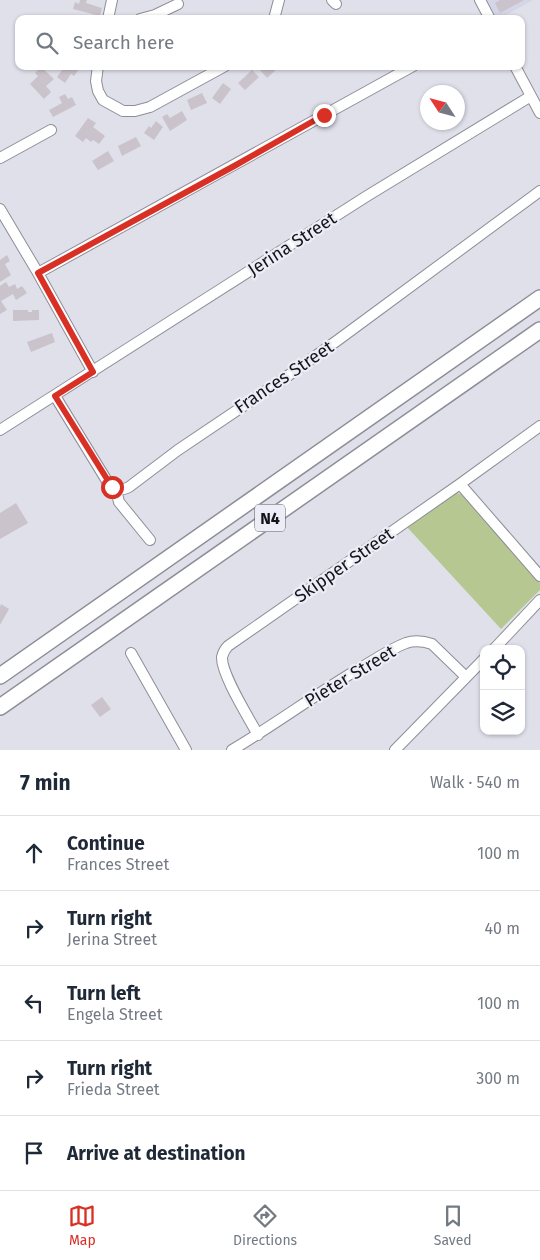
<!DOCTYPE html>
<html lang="en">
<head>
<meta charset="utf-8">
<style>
  :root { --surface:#fff; --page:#f6f6f7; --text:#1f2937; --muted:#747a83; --line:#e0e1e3; --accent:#d93025 }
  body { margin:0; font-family:"Fira Sans",sans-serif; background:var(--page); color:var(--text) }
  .controls { position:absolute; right:15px; bottom:15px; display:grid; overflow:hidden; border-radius:10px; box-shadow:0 1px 4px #0004 }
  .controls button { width:45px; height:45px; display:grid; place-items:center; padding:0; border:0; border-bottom:1px solid var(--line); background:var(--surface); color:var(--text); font:25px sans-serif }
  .compass { position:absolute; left:420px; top:85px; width:45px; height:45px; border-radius:50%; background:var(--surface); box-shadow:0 1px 4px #0004; rotate:306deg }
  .stop { position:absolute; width:15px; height:15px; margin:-11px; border:4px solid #d93025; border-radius:50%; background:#fff }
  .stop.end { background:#d93025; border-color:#fff; box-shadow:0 1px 5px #0008 }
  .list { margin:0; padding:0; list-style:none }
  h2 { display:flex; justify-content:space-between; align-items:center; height:65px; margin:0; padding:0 20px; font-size:21px }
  h2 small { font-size:16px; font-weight:400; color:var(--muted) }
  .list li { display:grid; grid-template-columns:32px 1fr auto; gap:15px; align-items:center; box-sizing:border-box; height:75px; padding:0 20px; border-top:1px solid var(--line) }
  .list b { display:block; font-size:19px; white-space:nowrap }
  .list p { margin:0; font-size:16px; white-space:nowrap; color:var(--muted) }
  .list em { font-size:16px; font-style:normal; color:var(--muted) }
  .icon { flex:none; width:28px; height:28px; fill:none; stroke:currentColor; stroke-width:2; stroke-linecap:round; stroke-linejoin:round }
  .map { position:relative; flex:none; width:540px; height:750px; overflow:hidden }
  .search { position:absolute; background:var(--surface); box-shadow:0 1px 4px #0004; left:15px; right:15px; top:15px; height:55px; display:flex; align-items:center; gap:12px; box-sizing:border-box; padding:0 18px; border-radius:10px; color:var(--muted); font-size:19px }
  .sheet { height:440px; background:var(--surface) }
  nav { display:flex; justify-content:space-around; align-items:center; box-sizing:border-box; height:70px; border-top:1px solid var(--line); background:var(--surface); font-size:14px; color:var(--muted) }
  nav a { display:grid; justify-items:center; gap:2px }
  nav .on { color:var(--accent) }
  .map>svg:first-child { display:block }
  .built { fill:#d4d5e6 }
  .park { fill:#b6c792 }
  .building { fill:#cac3cb }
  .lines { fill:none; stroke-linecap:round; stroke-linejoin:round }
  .minor-casing { stroke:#8d8e97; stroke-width:12 }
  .highway-casing { stroke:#8d8e97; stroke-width:18 }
  .minor { stroke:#fff; stroke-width:10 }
  .highway { stroke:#fff; stroke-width:15 }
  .route { stroke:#d93025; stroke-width:6 }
  .labels { text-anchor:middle; stroke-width:4.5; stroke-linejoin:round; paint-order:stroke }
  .shield { fill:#ecedf7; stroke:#56565c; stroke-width:1 }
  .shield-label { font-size:16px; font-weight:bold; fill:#151519 }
  .street-label { font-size:18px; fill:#151519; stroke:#ecedf7 }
</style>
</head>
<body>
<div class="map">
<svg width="540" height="750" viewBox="0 0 540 750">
  <rect width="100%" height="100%" fill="#dfe0ea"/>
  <path class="built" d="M487 0H533L499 19H497Z"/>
  <path class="park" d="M456 493 461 494 537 577 540 583V590L501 629 407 527 451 495Z"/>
  <path class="building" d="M80 0H87L86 3 102 8 100 16 73 9 75 2 79 4Z
    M500 0H524L500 13 495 3Z
    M65 66H81L74 76 71 74 65 83 57 77Z
    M264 66H280L267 78 260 70Z
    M41 67 54 79 46 86 51 92 44 99 30 84 38 76 35 73Z
    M252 70 259 77 245 90 238 83Z
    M223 83 231 89 220 104 212 98Z
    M202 93 207 103 191 110 187 100Z
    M65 94 68 99 72 97 76 105 53 117 49 110 62 103 59 97Z
    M182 111 187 120 170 131 162 117 167 114 170 118Z
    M88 118 96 123 93 127 105 136 99 144 93 140 91 142 86 138 83 142 75 136Z
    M156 121 163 127 154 140 144 133 149 126 151 128Z
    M136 137 141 146 122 156 118 146Z
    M108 151 114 161 98 170 92 161Z
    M7 255 10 261 5 264 11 275 0 282V260Z
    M6 282 9 287 15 284 17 289 22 286 27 293 16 300 13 294 1 301 7 310 0 314V286Z
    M13 310H28V312H32V310H39V320L13 321Z
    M52 333 55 342 31 352 27 342Z
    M16 503 28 523 0 539V513Z
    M1 604 9 609 0 625V607Z
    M102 697 111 709 100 717 91 705Z"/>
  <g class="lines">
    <g class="minor-casing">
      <path id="minor" d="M332 0 336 4
        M480 0 490 19
        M108 19 112 0
        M140 19 155 15 178 4
        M274 19 279 0
        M98 66 96 81 98 91 103 100 123 111H135L150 107 225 66
        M515 66 540 113
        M0 158 51 130
        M0 209 38 273 93 372
        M38 273 413 66
        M55 396 107 481C114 490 119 492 129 487L178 450 282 380 338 340 540 191
        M0 430 367 196 531 96
        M460 484 540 576
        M116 490 119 502 150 540
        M494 649 540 600
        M131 653 186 750
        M258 735C249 718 221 674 222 657 223 653 225 649 228 646L460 484 540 426
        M232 750C276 724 317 693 362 667 376 659 390 649 406 643 415 640 423 641 432 644L466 677
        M395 750 484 659"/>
    </g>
    <g class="highway-casing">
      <path id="highway" d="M0 676 540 298
        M0 707 540 330"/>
    </g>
    <use href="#minor" class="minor"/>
    <use href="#highway" class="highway"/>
  </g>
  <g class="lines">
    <path class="route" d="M112 487 55 396 93 372 38 273 236 165 324 115"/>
  </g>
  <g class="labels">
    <rect class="shield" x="255" y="504.5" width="30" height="27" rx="4"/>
    <g class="shield-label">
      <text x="270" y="524">N4</text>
    </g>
    <g class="street-label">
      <text transform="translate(292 244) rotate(-33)" y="6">Jerina Street</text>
      <text transform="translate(284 377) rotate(-34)" y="6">Frances Street</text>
      <text transform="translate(344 565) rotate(-35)" y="6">Skipper Street</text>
      <text transform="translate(350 676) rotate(-31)" y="6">Pieter Street</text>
    </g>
  </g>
</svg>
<div class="controls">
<button><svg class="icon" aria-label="locate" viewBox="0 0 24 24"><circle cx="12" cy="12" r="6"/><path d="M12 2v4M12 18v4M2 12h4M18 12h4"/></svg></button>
<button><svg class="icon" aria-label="layers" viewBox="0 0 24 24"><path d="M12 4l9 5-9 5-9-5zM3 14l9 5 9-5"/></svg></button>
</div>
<svg class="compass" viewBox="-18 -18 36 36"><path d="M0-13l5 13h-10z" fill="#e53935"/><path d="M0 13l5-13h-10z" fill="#747a83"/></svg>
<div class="stop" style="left:112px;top:487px"></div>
<div class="stop end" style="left:324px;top:115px"></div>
<div class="search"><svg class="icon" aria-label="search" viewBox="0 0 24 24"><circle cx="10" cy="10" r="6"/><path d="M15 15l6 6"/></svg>Search here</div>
</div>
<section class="sheet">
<h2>7 min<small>Walk · 540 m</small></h2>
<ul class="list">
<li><svg class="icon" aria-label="ahead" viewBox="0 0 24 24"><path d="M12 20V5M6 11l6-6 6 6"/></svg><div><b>Continue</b><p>Frances Street</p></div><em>100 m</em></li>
<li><svg class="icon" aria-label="right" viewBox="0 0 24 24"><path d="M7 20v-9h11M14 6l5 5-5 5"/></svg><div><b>Turn right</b><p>Jerina Street</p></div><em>40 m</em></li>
<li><svg class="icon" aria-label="left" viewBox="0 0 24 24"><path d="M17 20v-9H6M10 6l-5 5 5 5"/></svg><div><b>Turn left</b><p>Engela Street</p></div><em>100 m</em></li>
<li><svg class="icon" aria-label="right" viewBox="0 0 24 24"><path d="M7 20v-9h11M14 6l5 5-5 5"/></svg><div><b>Turn right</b><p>Frieda Street</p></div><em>300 m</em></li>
<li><svg class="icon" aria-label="arrive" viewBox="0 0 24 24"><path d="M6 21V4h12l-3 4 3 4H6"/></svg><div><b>Arrive at destination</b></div></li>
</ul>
</section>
<nav>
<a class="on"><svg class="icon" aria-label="map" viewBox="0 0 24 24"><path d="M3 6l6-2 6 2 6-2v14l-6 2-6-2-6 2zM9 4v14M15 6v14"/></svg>Map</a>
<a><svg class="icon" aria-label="directions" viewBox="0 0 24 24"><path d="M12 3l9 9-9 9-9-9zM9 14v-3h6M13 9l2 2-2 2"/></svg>Directions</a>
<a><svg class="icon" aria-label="saved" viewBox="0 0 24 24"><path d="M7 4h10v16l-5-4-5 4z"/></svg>Saved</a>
</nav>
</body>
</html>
